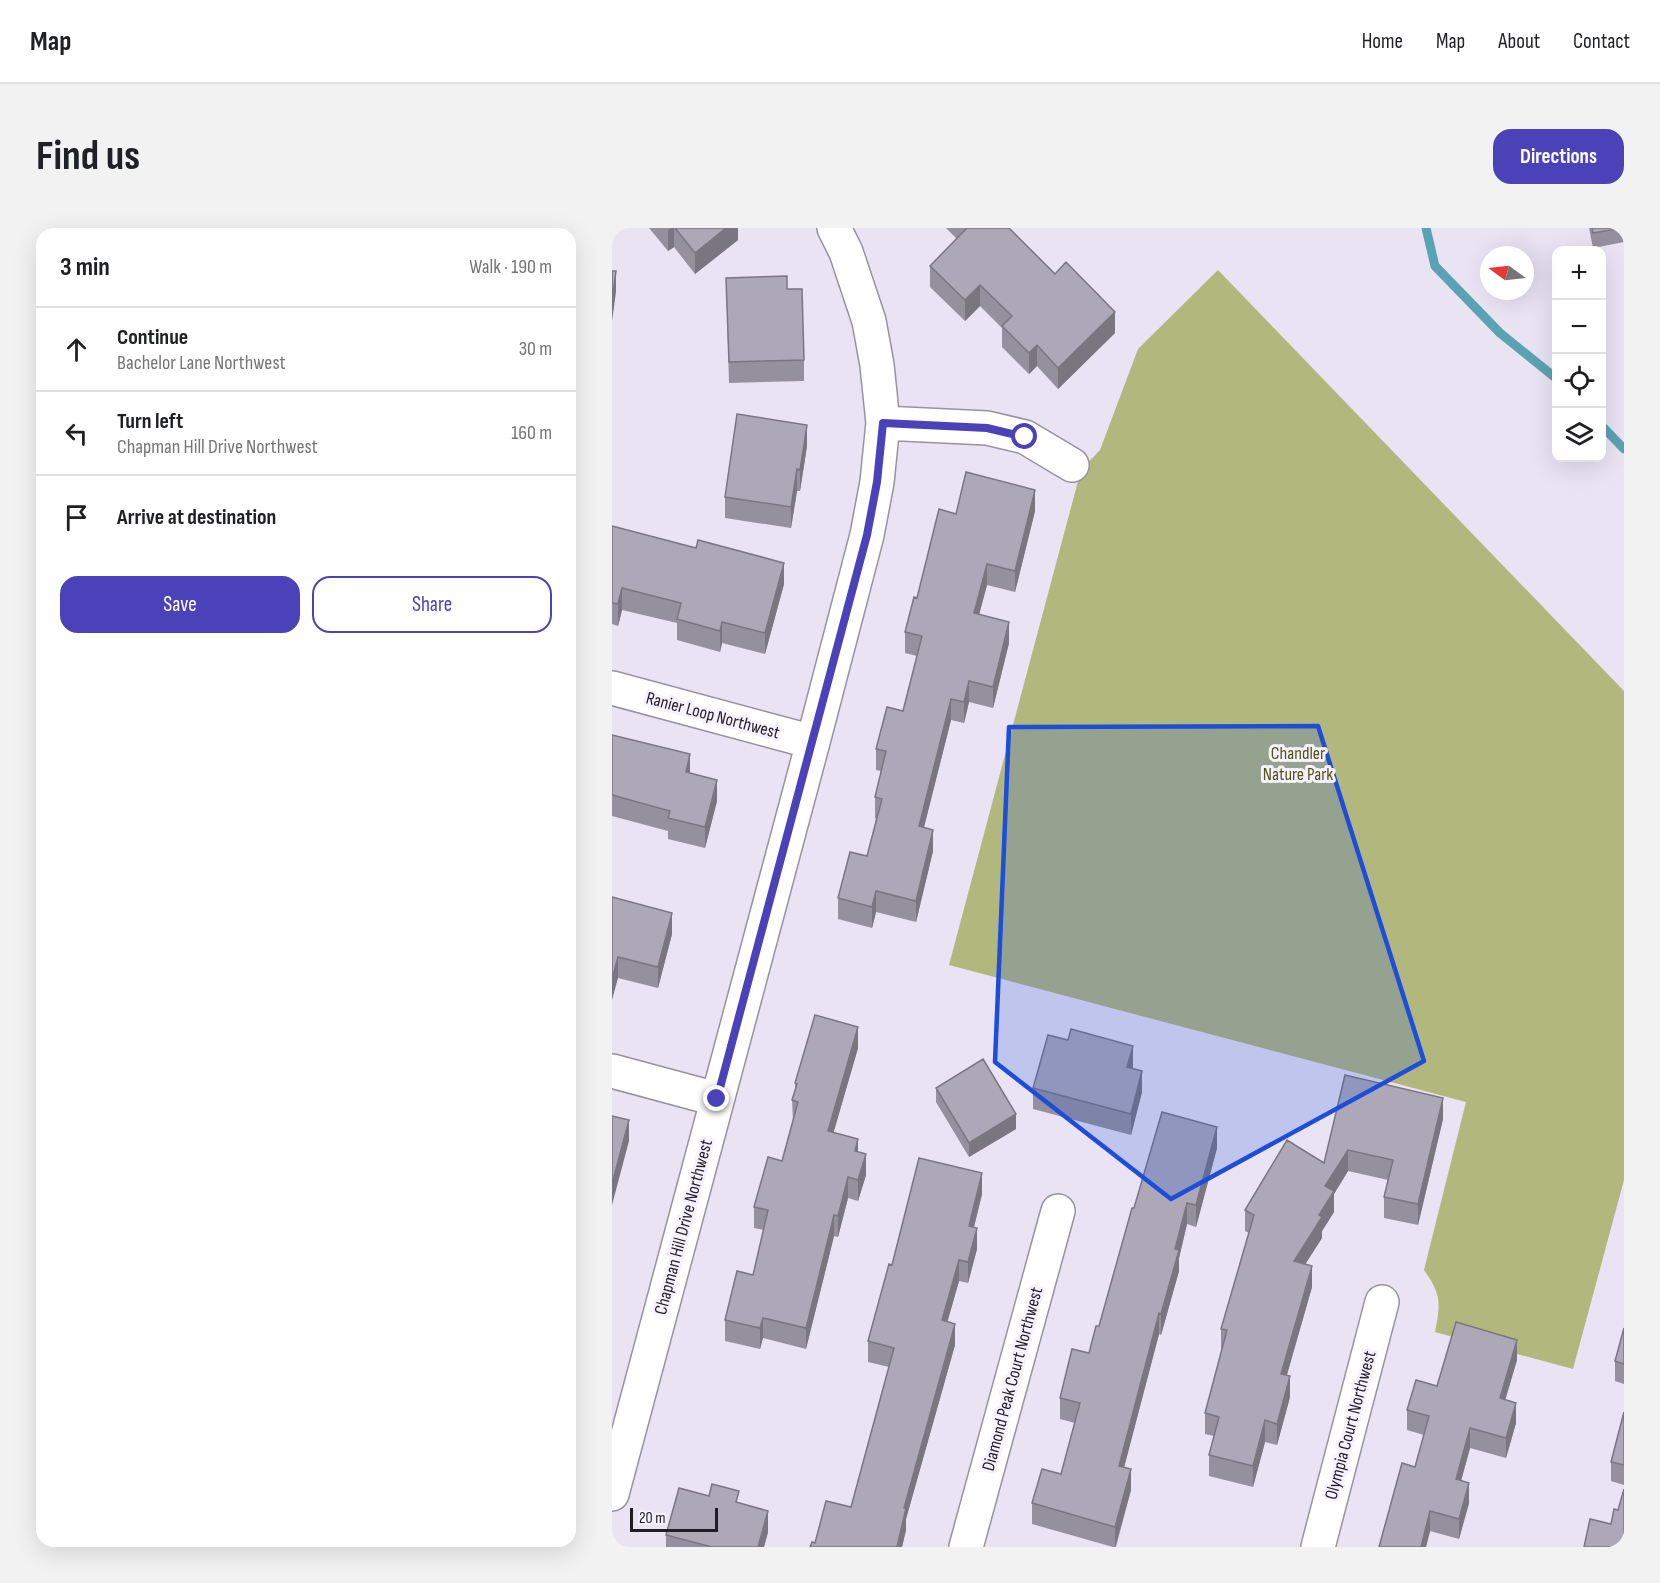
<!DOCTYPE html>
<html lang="en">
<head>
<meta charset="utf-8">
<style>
  :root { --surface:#fff; --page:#f2f2f2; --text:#202124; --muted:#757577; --line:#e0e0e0; --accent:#4b42b9 }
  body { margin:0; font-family:"Sofia Sans Condensed",sans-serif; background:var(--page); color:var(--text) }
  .controls { position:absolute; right:18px; top:18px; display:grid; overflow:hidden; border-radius:12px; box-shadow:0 6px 24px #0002 }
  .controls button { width:54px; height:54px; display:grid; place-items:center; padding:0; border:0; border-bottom:2px solid var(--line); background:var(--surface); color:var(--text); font:30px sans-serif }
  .compass { position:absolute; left:868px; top:18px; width:54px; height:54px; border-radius:50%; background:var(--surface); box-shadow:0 6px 24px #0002; rotate:285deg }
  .scale { position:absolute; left:18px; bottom:15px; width:88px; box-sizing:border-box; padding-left:6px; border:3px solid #201e24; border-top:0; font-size:16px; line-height:21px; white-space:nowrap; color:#201e24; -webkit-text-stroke:4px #f6f1ff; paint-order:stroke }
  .stop { position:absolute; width:18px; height:18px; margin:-14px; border:4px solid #4b42b9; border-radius:50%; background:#fff }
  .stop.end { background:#4b42b9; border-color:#fff; box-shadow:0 2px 6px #0008 }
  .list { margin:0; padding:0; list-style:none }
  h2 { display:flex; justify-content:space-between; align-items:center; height:78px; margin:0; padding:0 24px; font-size:26px }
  h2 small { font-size:20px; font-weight:400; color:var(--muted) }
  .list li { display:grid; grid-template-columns:39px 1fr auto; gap:18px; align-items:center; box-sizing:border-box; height:84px; padding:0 24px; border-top:2px solid var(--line) }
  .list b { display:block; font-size:22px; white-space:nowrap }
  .list p { margin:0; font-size:20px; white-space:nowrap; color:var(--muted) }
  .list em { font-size:20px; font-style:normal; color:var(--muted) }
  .actions { display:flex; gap:12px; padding:18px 24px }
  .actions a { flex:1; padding:14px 0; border:2px solid var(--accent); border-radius:18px; text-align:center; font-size:21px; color:var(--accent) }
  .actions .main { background:var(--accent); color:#fff }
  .icon { flex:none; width:33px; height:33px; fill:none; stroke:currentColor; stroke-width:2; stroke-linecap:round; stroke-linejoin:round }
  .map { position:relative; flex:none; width:1012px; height:1319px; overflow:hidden; border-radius:18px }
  header { display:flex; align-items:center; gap:36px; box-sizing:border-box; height:84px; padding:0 30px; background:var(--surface); border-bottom:2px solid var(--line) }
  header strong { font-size:28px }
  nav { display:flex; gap:33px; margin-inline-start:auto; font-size:21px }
  .intro { display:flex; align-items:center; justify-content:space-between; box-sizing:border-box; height:144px; padding:0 36px }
  h1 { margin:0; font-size:42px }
  .button { padding:15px 27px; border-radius:18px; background:var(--accent); color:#fff; font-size:21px; font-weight:700 }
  main { display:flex; gap:36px; padding:0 36px }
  aside { flex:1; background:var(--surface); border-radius:18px; box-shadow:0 6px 24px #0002 }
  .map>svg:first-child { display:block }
  .forest { fill:#b2b77e }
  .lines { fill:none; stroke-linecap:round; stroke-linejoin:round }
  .stream { stroke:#5aa3b2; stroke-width:9 }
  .minor-casing { stroke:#9792a1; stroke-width:36 }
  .minor { stroke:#fff; stroke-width:33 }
  .wall { fill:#95909e }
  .shaded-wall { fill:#797681 }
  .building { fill:#ada8b8; stroke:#797681; stroke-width:1.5 }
  .route { stroke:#4b42b9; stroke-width:8 }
  .marked { fill:#1d4ed8; fill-opacity:0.2; stroke:#1d4ed8; stroke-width:4.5; stroke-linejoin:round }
  .labels { text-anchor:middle; stroke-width:6; stroke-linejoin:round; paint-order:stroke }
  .street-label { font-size:18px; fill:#201e24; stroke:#f6f1ff }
  .park-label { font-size:18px; fill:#515413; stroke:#f6f1ff }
</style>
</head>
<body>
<header>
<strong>Map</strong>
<nav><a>Home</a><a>Map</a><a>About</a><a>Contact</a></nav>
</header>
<div class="intro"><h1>Find us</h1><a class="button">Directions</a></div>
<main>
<aside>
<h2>3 min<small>Walk · 190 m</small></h2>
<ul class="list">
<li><svg class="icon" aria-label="ahead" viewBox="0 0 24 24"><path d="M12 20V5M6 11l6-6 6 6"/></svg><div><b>Continue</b><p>Bachelor Lane Northwest</p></div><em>30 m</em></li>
<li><svg class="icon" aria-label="left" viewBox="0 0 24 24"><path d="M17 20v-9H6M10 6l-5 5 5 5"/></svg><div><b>Turn left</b><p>Chapman Hill Drive Northwest</p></div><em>160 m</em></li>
<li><svg class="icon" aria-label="arrive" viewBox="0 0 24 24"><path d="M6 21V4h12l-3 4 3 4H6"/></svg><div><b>Arrive at destination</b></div></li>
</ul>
<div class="actions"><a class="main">Save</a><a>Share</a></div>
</aside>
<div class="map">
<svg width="1012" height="1319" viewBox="0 0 1012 1319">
  <rect width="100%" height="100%" fill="#e9e3f4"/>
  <path class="forest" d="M606 42 1012 463V952L961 1141 823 1104C829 1075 829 1066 812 1042L854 874 337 737 469 242 488 222 526 121Z"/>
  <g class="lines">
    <path class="stream" d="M814 0 823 38 888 105 945 151
      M990 198 1012 221"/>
    <g class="minor-casing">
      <path id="minor" d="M271 195 375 200 413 209 460 237
        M0 460 201 514
        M0 843 104 871
        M0 1266 201 514 255 307 265 254 271 195 265 137 257 93 234 24 222 0
        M354 1319 446 983
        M706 1319 770 1074"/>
    </g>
    <use href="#minor" class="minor"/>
  </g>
  <path class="wall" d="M37 0H126V12L83 46 62 19 56 23Z
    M334 0H397L503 105 446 161 425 138 417 146 390 119V100L368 78 353 93 318 59V38L345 11Z
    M977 0H1012V14L981 20Z
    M114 50 175 61 192 132V153L117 155Z
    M195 218 188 263H185L179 300 113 290V269Z
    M423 283 403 364 375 357 367 386 397 415 381 480 357 474 352 495 339 492 312 599 321 623 304 694 264 684 260 700 226 691V670L255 628 264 591 263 590V569L269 543 264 542V521L291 483 305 428 293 425V404L305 370 344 286Z
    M0 298 172 356 153 426 110 415 108 424 65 412V395L10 382 6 398 0 396Z
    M0 507 78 545 105 573 93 620 56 611V603L0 588Z
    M0 669 60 706 46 760 6 750Z
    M246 820 221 905 246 924 254 947 246 973 236 970 226 1009 222 1008 194 1121 151 1110 148 1121 113 1113V1092L141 1047 152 1002 142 1000V979L170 933 181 893 180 872 183 863V855Z
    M520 840 530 864 519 907 421 881V860Z
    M733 847 831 891 806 997 772 990V969L776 952 736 943 722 966V984L710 1003V1010L693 1036 700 1059 675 1147 678 1169 665 1217 653 1214 641 1259 597 1248V1227L602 1208 593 1206V1185L610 1122H609V1101L637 1005 633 1003V982L712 935Z
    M324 860 404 901 357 929 324 874Z
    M605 920 584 999 575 996 567 1030V1043L549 1107 547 1106 512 1239 519 1262 504 1319H501L420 1296V1275L449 1246 463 1195 448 1191V1170L477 1125 487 1098 522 980Z
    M370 966 362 999 365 1021 356 1055 347 1053 335 1094 343 1117 294 1291V1302L290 1319H198L239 1279 277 1139 256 1134V1113L280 1037Z
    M1012 1100V1156L1003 1153V1133Z
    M905 1132 893 1171 904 1195 894 1230 858 1220 849 1253 857 1275 847 1311 818 1303 814 1319H767L803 1239 812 1207 795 1202V1182L825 1158Z
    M1012 1184V1257L999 1253V1234Z
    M97 1268 127 1275 156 1304 152 1319H54V1307Z"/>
  <path class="shaded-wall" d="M59 0H62V19L56 23V2Z
    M114 0H126V12L83 46V25Z
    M4 43V64L0 93V72Z
    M368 57V78L353 93V72Z
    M503 84V105L446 161V140Z
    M425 117V138L417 146V125Z
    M195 197V218L188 263V242Z
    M185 241V263L179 300V279Z
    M423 262V283L403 364V343Z
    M172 335V356L153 426V405Z
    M375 336V357L362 406V385Z
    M10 360V382L6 398V376Z
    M110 394V415L108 424V403Z
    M397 394V415L381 480V459Z
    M357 453V474L352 495V474Z
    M339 471V492L307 619V598Z
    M78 526V547L74 544Z
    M105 552V573L93 620V599Z
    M321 602V623L304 694V673Z
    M264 663V684L260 700V679Z
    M60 685V706L46 760V739Z
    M6 729V750L0 772V751Z
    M246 799V820L216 924V903Z
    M521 818V839L515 860V839Z
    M530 843V864L519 907V886Z
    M831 870V891L806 997V976Z
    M404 886V901L357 929V915Z
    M17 892V913L0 977V956Z
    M605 899V920L584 999V977Z
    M246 911V932L243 923Z
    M736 922V943L722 966V984L710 1003V1010L682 1054V1033L713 958Z
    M254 926V947L246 973V952Z
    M370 945V966L357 1019V998Z
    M236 949V970L226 1009V988Z
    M575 975V996L567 1030V1043L549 1107V1086L563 1021Z
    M222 987V1008L194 1121V1100Z
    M365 1000V1021L356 1055V1034Z
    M347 1032V1053L330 1113V1092Z
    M700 1038V1059L669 1167V1146Z
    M547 1085V1106L507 1259V1238Z
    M151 1090V1110L148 1121V1100Z
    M343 1096V1117L294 1291V1302L290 1319H285L292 1280Z
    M905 1112V1132L888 1190V1170Z
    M678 1148V1169L665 1217V1196Z
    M904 1175V1195L894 1230V1210Z
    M653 1192V1214L641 1259V1238Z
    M858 1200V1220L844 1271V1251Z
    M519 1241V1262L503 1319V1299Z
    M857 1255V1275L847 1311V1291Z
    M156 1283V1304L152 1319H146Z
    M818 1283V1303L814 1319H809Z"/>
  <path class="building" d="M63 0H114L83 25Z
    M355 0H397L443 46 454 34 503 84 446 140 425 117 417 125 390 98 400 88 368 57 353 72 318 38Z
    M980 0H1011L981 5Z
    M0 43H4L0 72Z
    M175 48V61H190L192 132 117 134 114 50Z
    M125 186 195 197 188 242 185 241 179 279 113 269Z
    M354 244 423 262 403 343 375 336 362 385 397 394 381 459 357 453 352 474 339 471 307 598 321 602 304 673 264 663 260 679 226 670 238 624 255 628 270 571 263 569 274 523 264 521 275 479 291 483 310 408 293 404 302 369 305 370 327 281 344 286Z
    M0 298 84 320 86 312 172 335 153 405 110 394 108 403 65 391 69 375 10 360 6 376 0 375Z
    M0 507 78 526 74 544 105 552 93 599 56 590 58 583 0 567Z
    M0 669 60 685 46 739 6 729 0 751Z
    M203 787 246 799 216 903 246 911 243 923 254 926 246 952 236 949 226 988 222 987 194 1100 151 1090 148 1100 113 1092 125 1043 141 1047 156 982 142 979 156 929 170 933 186 874 180 872 185 856 183 855Z
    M459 801 521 818 515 839 530 843 519 886 421 860 436 807 456 812Z
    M371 831 404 886 357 915 324 860Z
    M733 847 831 870 806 976 772 969 781 932 736 922 713 958 722 963 707 987 710 989 682 1033 700 1038 669 1146 678 1148 665 1196 653 1192 641 1238 597 1227 607 1189 593 1185 615 1102 609 1101 642 987 633 982 675 912 712 935Z
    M550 884 605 899 584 977 575 975 563 1021 567 1022 549 1086 547 1085 507 1238 519 1241 503 1299 420 1275 430 1241 449 1246 468 1175 448 1170 460 1121 477 1125 484 1098H487L520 980H522Z
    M0 888 17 892 0 956Z
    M307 930 370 945 357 998 365 1000 356 1034 347 1032 330 1092 343 1096 292 1280H294L285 1319H198L200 1314 203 1315 214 1273 239 1279 282 1120 256 1113 277 1036 280 1037Z
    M844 1094 905 1112 888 1170 904 1175 894 1210 858 1200 844 1251 857 1255 847 1291 818 1283 809 1319H767L790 1235 803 1239 817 1188 795 1182 804 1152 825 1158Z
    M1012 1100V1136L1003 1133Z
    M1012 1184V1237L999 1234Z
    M100 1256 127 1263 124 1274 156 1283 146 1319H100L54 1307 67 1260 97 1268Z
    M1012 1261V1319H972L978 1291 999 1296 1002 1281 1006 1282Z"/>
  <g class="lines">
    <path class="route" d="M105 871 255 307 265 254 271 195 375 200 413 209"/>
  </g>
  <path class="marked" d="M706 498 812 833 559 971 383 834 397 499Z"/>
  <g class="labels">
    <g class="street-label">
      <text transform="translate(101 487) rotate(15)" y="6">Ranier Loop Northwest</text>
      <text transform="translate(71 999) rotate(-75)" y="6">Chapman Hill Drive Northwest</text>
      <text transform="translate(400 1151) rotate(-75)" y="6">Diamond Peak Court Northwest</text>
      <text transform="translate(738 1197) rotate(-75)" y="6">Olympia Court Northwest</text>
    </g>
    <g class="park-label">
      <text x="686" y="531">Chandler<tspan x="686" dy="21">Nature Park</tspan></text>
    </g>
  </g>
</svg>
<div class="controls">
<button>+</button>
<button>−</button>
<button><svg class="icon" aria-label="locate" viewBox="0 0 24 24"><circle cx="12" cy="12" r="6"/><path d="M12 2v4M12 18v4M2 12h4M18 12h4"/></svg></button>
<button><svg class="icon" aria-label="layers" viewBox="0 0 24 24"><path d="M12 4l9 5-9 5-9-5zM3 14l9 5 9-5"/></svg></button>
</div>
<svg class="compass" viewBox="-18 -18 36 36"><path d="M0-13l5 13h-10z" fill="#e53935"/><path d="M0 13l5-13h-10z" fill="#757577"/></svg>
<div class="scale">20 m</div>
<div class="stop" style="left:413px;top:209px"></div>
<div class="stop end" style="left:105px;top:871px"></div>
</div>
</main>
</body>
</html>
